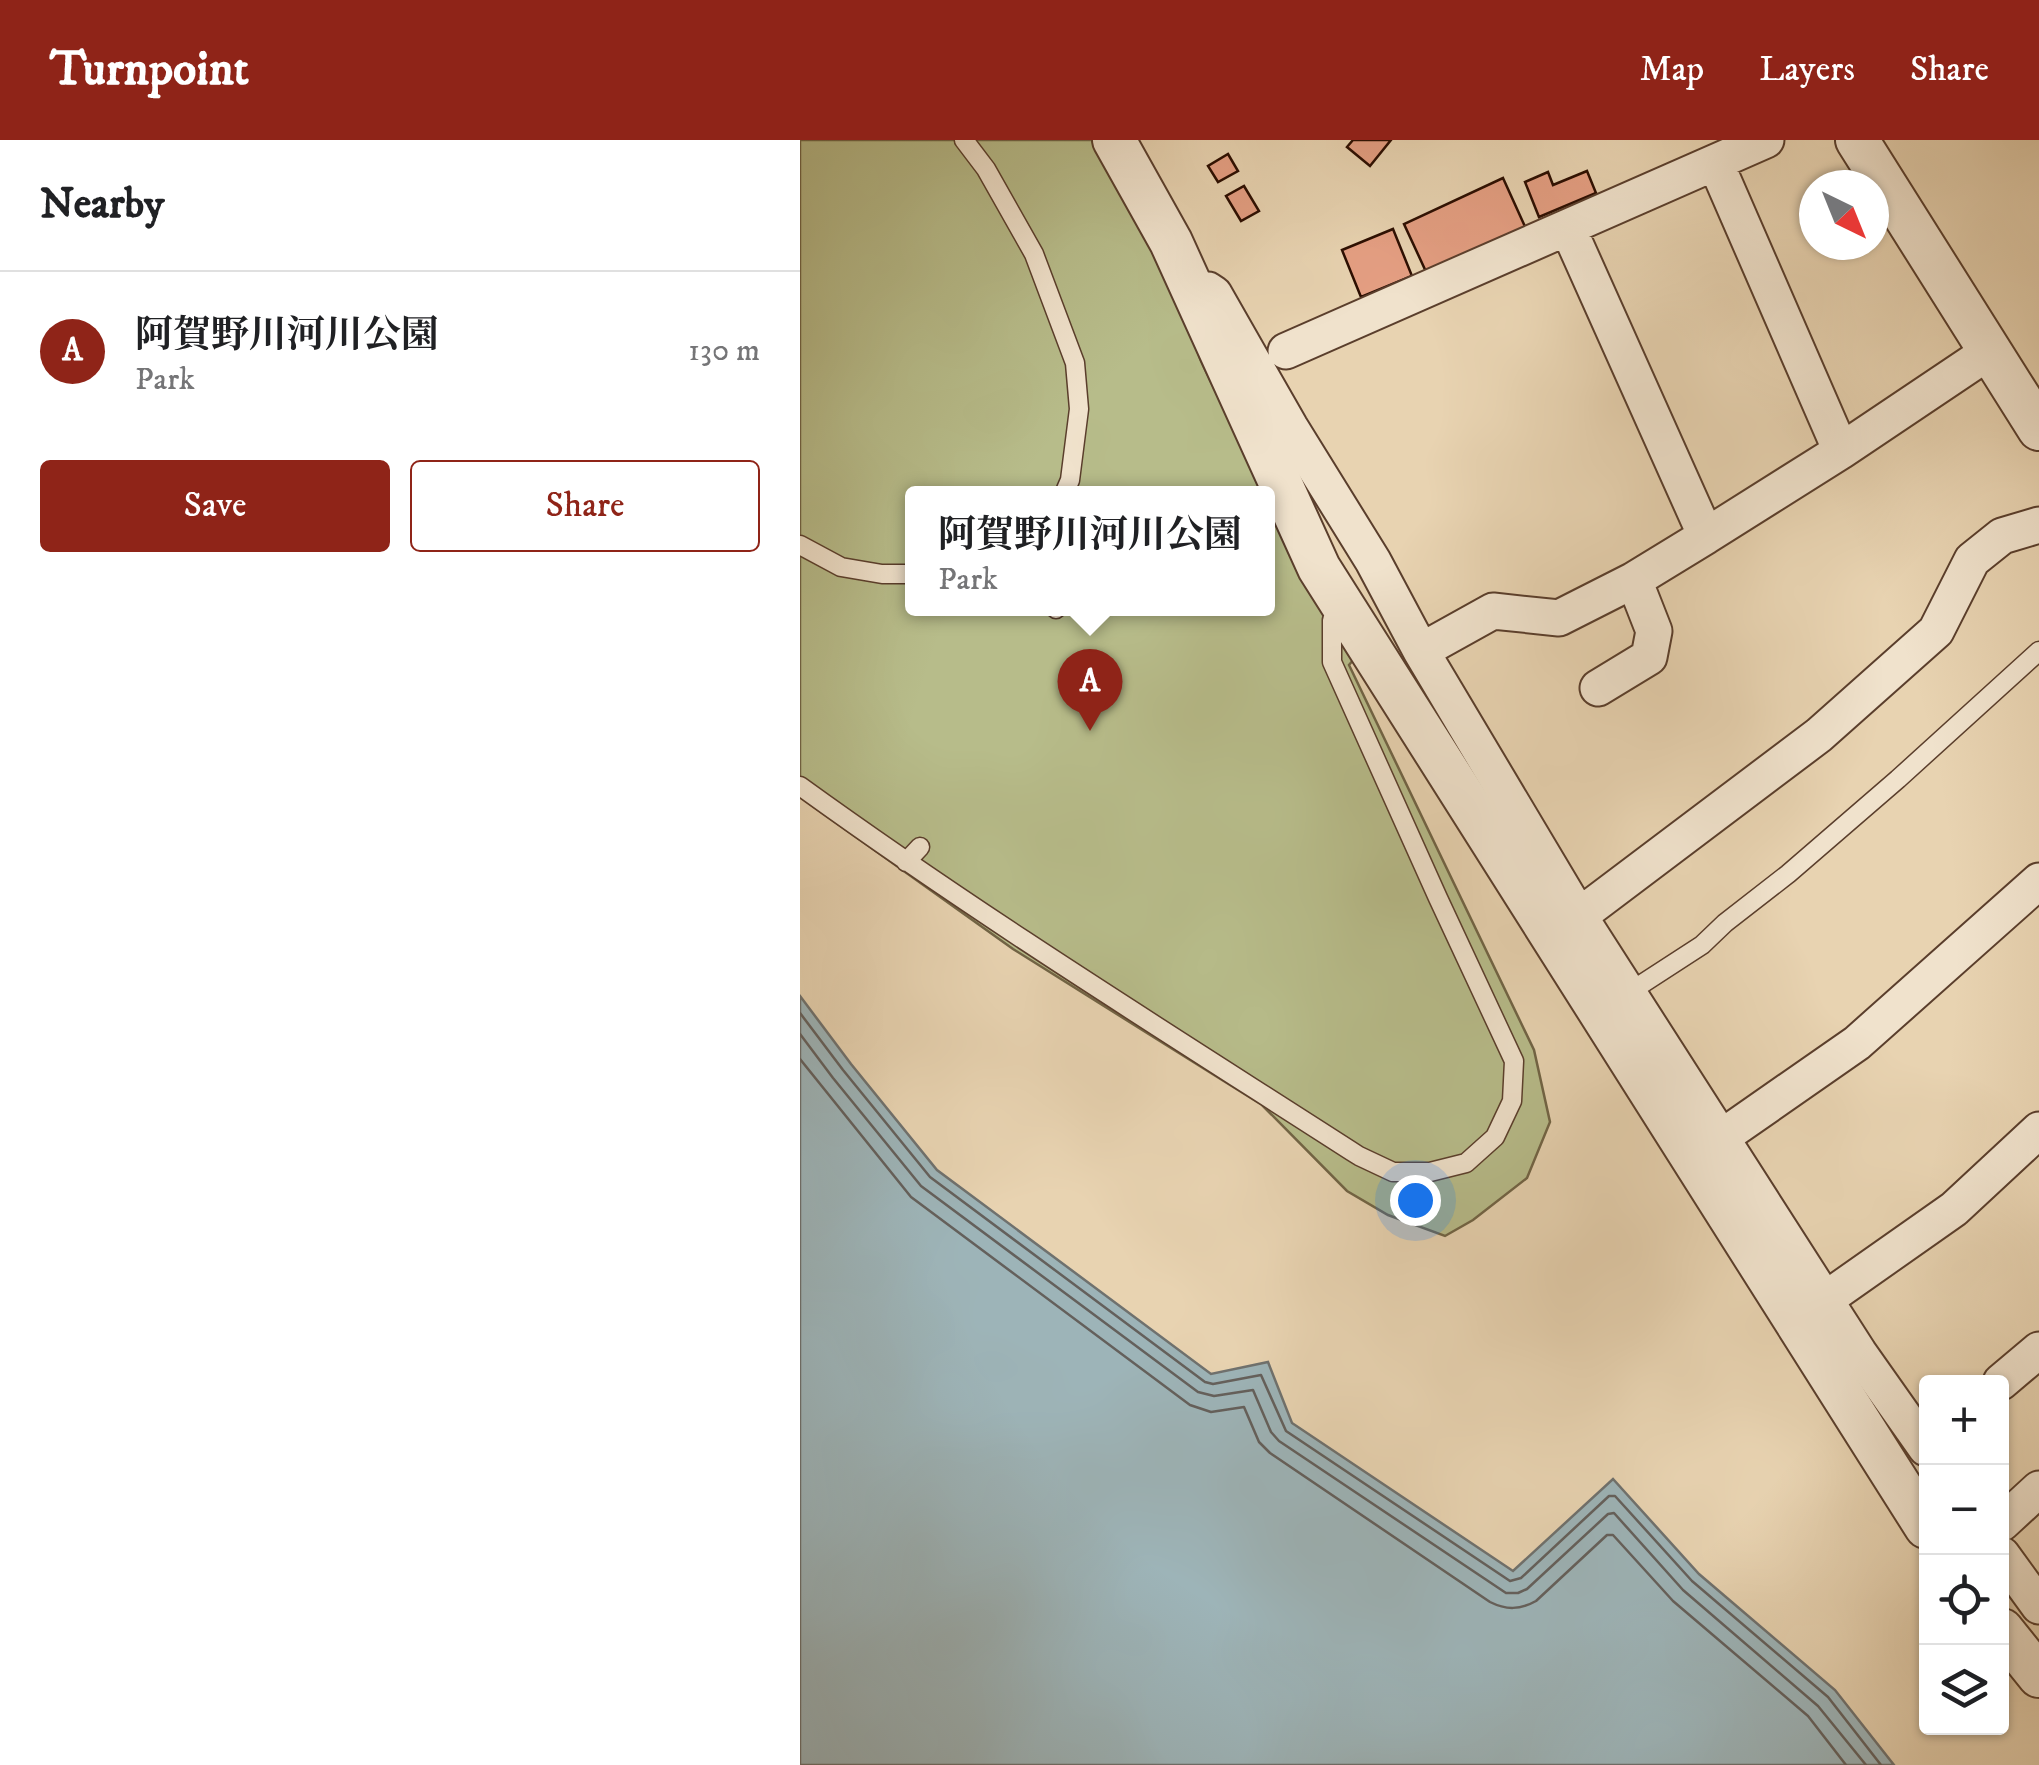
<!DOCTYPE html>
<html lang="en">
<head>
<meta charset="utf-8">
<style>
  :root { --surface:#fff; --page:#f6f6f6; --text:#202124; --muted:#757577; --line:#e0e0e0; --accent:#8f2418 }
  body { margin:0; font-family:"IM FELL DW Pica","Noto Serif JP",serif; background:var(--page); color:var(--text) }
  .controls { position:absolute; right:30px; bottom:30px; display:grid; overflow:hidden; border-radius:10px; box-shadow:0 2px 8px #0004 }
  .controls button { width:90px; height:90px; display:grid; place-items:center; padding:0; border:0; border-bottom:2px solid var(--line); background:var(--surface); color:var(--text); font:50px sans-serif }
  .compass { position:absolute; left:999px; top:30px; width:90px; height:90px; border-radius:50%; background:var(--surface); box-shadow:0 2px 8px #0004; rotate:137deg }
  .you { position:absolute; left:615px; top:1060px; width:35px; height:35px; margin:-25px; border:8px solid #fff; border-radius:50%; background:#1a73e8; box-shadow:0 0 0 15px #1a73e833 }
  .badge { display:grid; place-items:center; width:65px; height:65px; border-radius:50%; background:var(--accent); color:#fff; font-size:32px; font-weight:700 }
  .pin { position:absolute; translate:-50% -82px; filter:drop-shadow(0 2px 5px #0008) }
  .pin::after { content:''; position:absolute; top:52px; width:35px; height:30px; background:inherit; clip-path:polygon(0 0,100% 0,50% 100%) }
  .popup { position:absolute; left:105px; top:346px; width:370px; height:130px; box-sizing:border-box; display:grid; place-content:center; border-radius:10px; background:var(--surface); filter:drop-shadow(0 2px 8px #0005); font-size:32px; white-space:nowrap; color:var(--muted) }
  .popup b { font-size:38px; color:var(--text) }
  .popup::after { content:''; position:absolute; left:50%; top:100%; margin-left:-20px; border:20px solid transparent; border-top-color:var(--surface) }
  .list { margin:0; padding:0; list-style:none }
  h2 { display:flex; justify-content:space-between; align-items:center; height:130px; margin:0; padding:0 40px; font-size:42px }
  h2 small { font-size:32px; font-weight:400; color:var(--muted) }
  .list li { display:grid; grid-template-columns:65px 1fr auto; gap:30px; align-items:center; box-sizing:border-box; height:160px; padding:0 40px; border-top:2px solid var(--line) }
  .list b { display:block; font-size:38px; white-space:nowrap }
  .list p { margin:0; font-size:32px; white-space:nowrap; color:var(--muted) }
  .list em { font-size:32px; font-style:normal; color:var(--muted) }
  .actions { display:flex; gap:20px; padding:30px 40px }
  .actions a { flex:1; padding:22px 0; border:2px solid var(--accent); border-radius:10px; text-align:center; font-size:35px; color:var(--accent) }
  .actions .main { background:var(--accent); color:#fff }
  .icon { flex:none; width:55px; height:55px; fill:none; stroke:currentColor; stroke-width:2; stroke-linecap:round; stroke-linejoin:round }
  .map { position:relative; flex:none; width:1239px; height:1625px; overflow:hidden }
  header { display:flex; align-items:center; gap:60px; box-sizing:border-box; height:140px; padding:0 50px; background:var(--accent); color:#fff }
  header strong { font-size:48px }
  nav { display:flex; gap:55px; margin-inline-start:auto; font-size:35px }
  main { display:flex }
  aside { flex:1; background:var(--surface) }
  .map>svg:first-child { display:block }
  .green { fill:#b7bc8a; stroke:#716445; stroke-width:2.5 }
  .water { fill:#9db4b8; stroke:#6f716e; stroke-width:2.5 }
  .lines { fill:none; stroke-linecap:round; stroke-linejoin:round }
  .shore { stroke:#64605c; stroke-width:2.5 }
  .building { fill:#e59f83; stroke:#2b0d00; stroke-width:2.5 }
  .service-casing { stroke:#5a3e2c; stroke-width:21 }
  .minor-casing { stroke:#5a3e2c; stroke-width:39 }
  .tertiary-casing { stroke:#5a3e2c; stroke-width:46 }
  .service { stroke:#f0e2cc; stroke-width:18 }
  .minor { stroke:#f0e2cc; stroke-width:35 }
  .tertiary { stroke:#f0e2cc; stroke-width:42 }
</style>
</head>
<body>
<header>
<strong>Turnpoint</strong>
<nav><a>Map</a><a>Layers</a><a>Share</a></nav>
</header>
<main>
<aside>
<h2>Nearby<small></small></h2>
<ul class="list">
<li><span class="badge">A</span><div><b>阿賀野川河川公園</b><p>Park</p></div><em>130 m</em></li>
</ul>
<div class="actions"><a class="main">Save</a><a>Share</a></div>
</aside>
<div class="map">
<svg width="1239" height="1625" viewBox="0 0 1239 1625">
  <rect width="100%" height="100%" fill="#e8d3b1"/>
  <filter id="stains"><feTurbulence type="fractalNoise" baseFrequency=".002" numOctaves="4"/><feColorMatrix values="0 0 0 0 .2 0 0 0 0 .09 0 0 0 0 .02 0 0 0 .5 -.17"/></filter>
  <radialGradient id="worn" r=".72"><stop offset=".6" stop-color="#630" stop-opacity="0"/><stop offset="1" stop-color="#630" stop-opacity=".3"/></radialGradient>
  <path class="green" d="M0 0H298L364 123 401 221 464 353 112 354V468H468V360L555 518 549 525 734 910 750 982 727 1038 673 1080 645 1096 588 1075 547 1051 462 965 213 809 0 657Z"/>
  <path class="water" d="M0 856 51 924 137 1030 411 1234 468 1222 492 1283 713 1431 813 1339 899 1434 1035 1550 1094 1625H0Z"/>
  <g class="lines">
    <path class="shore" d="M0 873 43 930 130 1037 405 1242 413 1244 461 1235 486 1291 710 1441 721 1438 809 1356H815L892 1441 1028 1557 1081 1625
      M0 894 33 938 121 1046 398 1252 414 1256 453 1250 471 1292 479 1301 706 1453H718L727 1449 808 1374 814 1373 883 1450 1018 1566 1066 1625
      M0 919 111 1057 390 1265 411 1272 444 1267 459 1302 470 1313 690 1462C706 1470 720 1470 736 1461L807 1395H813L873 1461 1008 1576 1046 1625"/>
  </g>
  <path class="building" d="M553 0H591L570 26 547 7Z
    M428 14 438 31 418 42 408 26Z
    M787 31 796 53 739 77 725 42 748 32 753 45Z
    M703 38 727 91 628 136 604 84Z
    M444 46 459 71 441 81 426 56Z
    M593 89 612 136 561 157 542 110Z"/>
  <g class="lines">
    <g class="service-casing">
      <path id="service" d="M164 0 186 29 234 114 275 223 279 269 270 340 264 354
        M0 405 41 427 82 434H112
        M256 469V468
        M0 646C181 777 371 895 559 1016L593 1032H630L666 1023 695 997 712 961 714 921 638 758 532 522V480L541 472
        M106 722 120 707
        M828 853 902 805 925 783 988 734 1098 639 1239 511"/>
    </g>
    <g class="minor-casing">
      <path id="minor" d="M916 24 1041 311
        M768 88 906 396 1041 311 1190 211
        M408 150 414 154 490 287 573 421 621 511 779 776 1059 1213 1126 1308
        M486 211 966 0
        M621 511 693 471 759 478 834 440
        M798 548 849 517 854 491 834 440 906 396
        M779 776 1019 595 1136 491 1172 420 1202 396 1239 385
        M922 997 1057 903 1239 741
        M1026 1159 1154 1069 1239 990
        M1201 1242 1239 1210
        M1202 1383 1239 1349
        M1202 1415 1239 1466"/>
    </g>
    <g class="tertiary-casing">
      <path id="tertiary" d="M314 0 371 102 519 428 1126 1387
        M1057 0 1239 289
        M1202 1490 1239 1536"/>
    </g>
    <use href="#service" class="service"/>
    <use href="#minor" class="minor"/>
    <use href="#tertiary" class="tertiary"/>
  </g>
  <rect width="100%" height="100%" filter="url(#stains)"/>
  <rect width="100%" height="100%" fill="url(#worn)"/>
</svg>
<div class="controls">
<button>+</button>
<button>−</button>
<button><svg class="icon" aria-label="locate" viewBox="0 0 24 24"><circle cx="12" cy="12" r="6"/><path d="M12 2v4M12 18v4M2 12h4M18 12h4"/></svg></button>
<button><svg class="icon" aria-label="layers" viewBox="0 0 24 24"><path d="M12 4l9 5-9 5-9-5zM3 14l9 5 9-5"/></svg></button>
</div>
<svg class="compass" viewBox="-18 -18 36 36"><path d="M0-13l5 13h-10z" fill="#e53935"/><path d="M0 13l5-13h-10z" fill="#757577"/></svg>
<div class="you"></div>
<div class="pin badge" style="left:290px;top:591px">A</div>
<div class="popup"><b>阿賀野川河川公園</b>Park</div>
</div>
</main>
</body>
</html>
